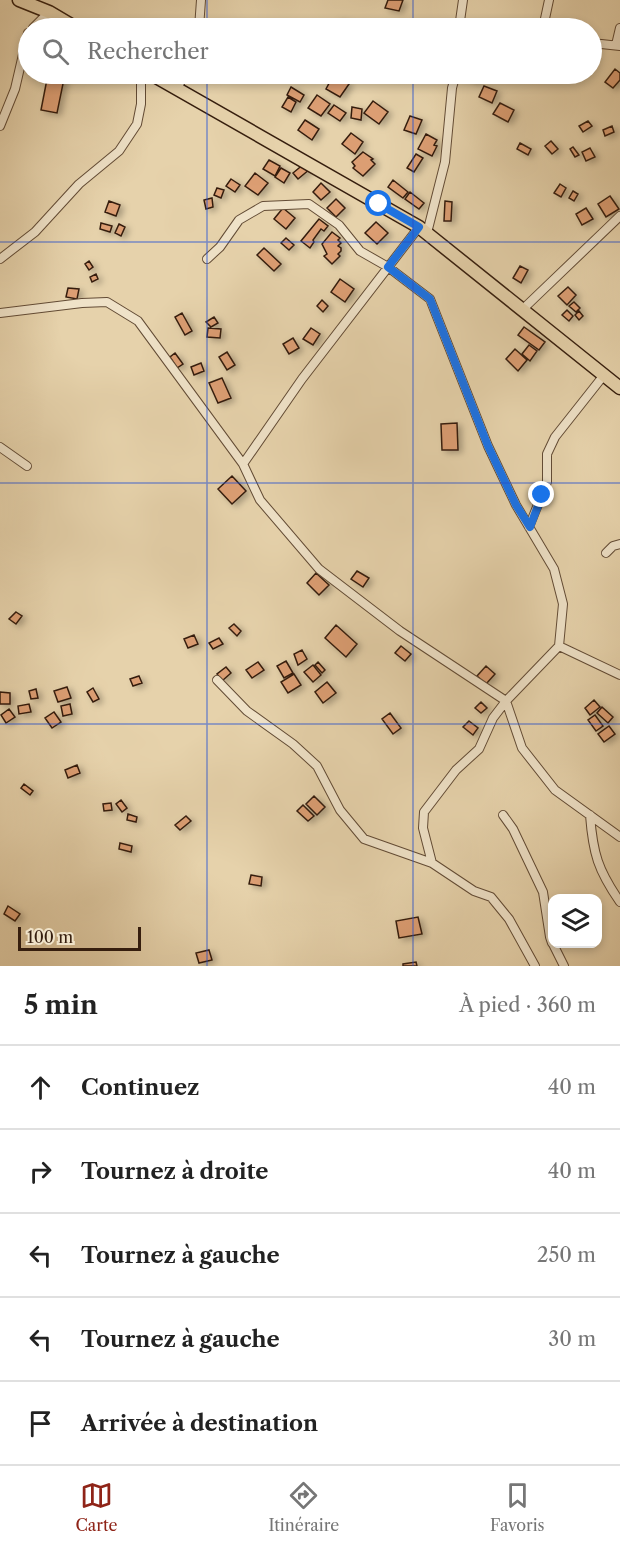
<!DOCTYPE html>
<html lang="fr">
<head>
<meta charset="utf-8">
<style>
  :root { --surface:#fff; --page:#f6f6f6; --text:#222; --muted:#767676; --line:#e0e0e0; --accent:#8f2418 }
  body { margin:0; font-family:"Libre Caslon Text",serif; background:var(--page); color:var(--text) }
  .controls { position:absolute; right:18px; bottom:18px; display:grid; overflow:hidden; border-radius:12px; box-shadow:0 3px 9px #0003 }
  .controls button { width:54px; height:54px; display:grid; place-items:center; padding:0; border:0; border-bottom:2px solid var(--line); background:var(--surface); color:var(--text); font:30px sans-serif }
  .scale { position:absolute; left:18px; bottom:15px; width:123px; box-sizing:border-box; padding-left:6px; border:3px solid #361e0e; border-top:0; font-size:16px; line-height:21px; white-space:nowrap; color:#361e0e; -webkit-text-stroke:4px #efe2c8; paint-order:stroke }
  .stop { position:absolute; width:18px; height:18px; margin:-14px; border:4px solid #1a73e8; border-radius:50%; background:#fff }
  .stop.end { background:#1a73e8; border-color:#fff; box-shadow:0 2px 6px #0008 }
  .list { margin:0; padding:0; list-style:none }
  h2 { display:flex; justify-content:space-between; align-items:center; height:78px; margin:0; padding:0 24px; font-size:26px }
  h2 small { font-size:20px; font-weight:400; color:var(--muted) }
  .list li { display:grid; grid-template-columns:39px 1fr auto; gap:18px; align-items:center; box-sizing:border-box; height:84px; padding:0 24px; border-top:2px solid var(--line) }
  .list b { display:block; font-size:22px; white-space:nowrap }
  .list em { font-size:20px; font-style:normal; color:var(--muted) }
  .icon { flex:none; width:33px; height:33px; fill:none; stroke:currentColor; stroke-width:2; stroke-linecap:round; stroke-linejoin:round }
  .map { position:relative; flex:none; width:620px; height:966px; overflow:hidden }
  .search { position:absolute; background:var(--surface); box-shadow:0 3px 9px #0003; left:18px; right:18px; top:18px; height:66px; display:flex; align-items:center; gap:15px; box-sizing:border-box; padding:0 21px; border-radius:33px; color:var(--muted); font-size:22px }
  .sheet { height:498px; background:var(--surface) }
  nav { display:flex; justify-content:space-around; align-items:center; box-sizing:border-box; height:84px; border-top:2px solid var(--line); background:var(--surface); font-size:16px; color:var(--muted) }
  nav a { display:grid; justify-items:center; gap:3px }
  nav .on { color:var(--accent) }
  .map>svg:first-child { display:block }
  .building { fill:#dc9e73; stroke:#361e0e; stroke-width:1.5; filter:url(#shadow) }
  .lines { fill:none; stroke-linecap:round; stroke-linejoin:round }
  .minor-casing { stroke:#624b35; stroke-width:10 }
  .primary-casing { stroke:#361e0e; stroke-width:15 }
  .minor { stroke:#efe2c8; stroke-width:8 }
  .primary { stroke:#e6d2ab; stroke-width:12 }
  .route { stroke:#1a73e8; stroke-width:8 }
  .grid { fill:none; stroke:#1d4ed8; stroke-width:1.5; stroke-opacity:0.55 }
</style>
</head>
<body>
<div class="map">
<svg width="620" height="966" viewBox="0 0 620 966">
  <defs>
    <filter id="shadow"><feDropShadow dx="4" dy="2.5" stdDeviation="3" flood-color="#0004"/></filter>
  </defs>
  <rect width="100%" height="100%" fill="#e6d2ab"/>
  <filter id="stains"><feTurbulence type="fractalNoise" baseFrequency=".00333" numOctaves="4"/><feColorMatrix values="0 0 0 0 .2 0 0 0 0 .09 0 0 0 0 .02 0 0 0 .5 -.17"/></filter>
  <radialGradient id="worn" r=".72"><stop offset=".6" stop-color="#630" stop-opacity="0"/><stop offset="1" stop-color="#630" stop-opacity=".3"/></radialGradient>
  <path class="building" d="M388 0H403L399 11 385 8Z
    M337 19 347 21 346 27 336 25Z
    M535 24V28H523V25Z
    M615 69 620 73V80L613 88 605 82Z
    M48 74H65L57 113 41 110Z
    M462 74H481L477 82 461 75Z
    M333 76 349 84 340 97 326 89Z
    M484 86 497 91 492 103 479 97Z
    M291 87 304 95 300 102 287 95Z
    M317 95 330 104 321 116 308 108Z
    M288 97 296 102 291 112 282 107Z
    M373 101 388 112 379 124 364 113Z
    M500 103 514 110 508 122 493 114Z
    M334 105 346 113 340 121 328 113Z
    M352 107 362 109 361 120 351 118Z
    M410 116 422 120 416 134 404 130Z
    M305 120 319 129 312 140 298 130Z
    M588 121 592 126 583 132 579 126Z
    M612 126 614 132 605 136 603 130Z
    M351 133 363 142 355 154 342 144Z
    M426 134 437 140 434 145 437 146 432 156 418 149Z
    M551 141 558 149 552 154 545 146Z
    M520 143 531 149 528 155 517 149Z
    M573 147 579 155 575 157 570 149Z
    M590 148 595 157 586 161 582 152Z
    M363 152 373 159 371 160 375 164 363 176 353 168 355 166 352 162Z
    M416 154 423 158 414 172 407 168Z
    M269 160 280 166 275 176 263 169Z
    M305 163 310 169 298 179 293 173Z
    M281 168 290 173 284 183 275 177Z
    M255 173 268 183 258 195 245 186Z
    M231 179 240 185 235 192 226 186Z
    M393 180 408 192 403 198 388 187Z
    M321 183 330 192 321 200 313 192Z
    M560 184 566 188 561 197 554 193Z
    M217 188 224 190 221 198 214 195Z
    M573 191 578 194 574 201 569 198Z
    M410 192 424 203 419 209 405 199Z
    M610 196 619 209 606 217 598 204Z
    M212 198 213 207 206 209 204 200Z
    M336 199 345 208 336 217 327 208Z
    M109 201 120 205 116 216 105 212Z
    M445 201 452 202 451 221H444Z
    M283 208 295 218 286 229 274 219Z
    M586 208 593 219 582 225 576 214Z
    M319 219 328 226 324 231 321 229 313 240 314 242 310 248 301 241Z
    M376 222 388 233 377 244 365 233Z
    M101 223 112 226 110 232 100 229Z
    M119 224 125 227 121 236 115 233Z
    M332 232 340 238 338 240 341 243 338 246 341 248V251L338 254 340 256 332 264 324 256 327 254 322 244Z
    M286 238 294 245 289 250 281 243Z
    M264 248 281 264 274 271 257 255Z
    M89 261 93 267 89 270 85 264Z
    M520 266 528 270 521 283 513 278Z
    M96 274 98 279 92 282 90 277Z
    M340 279 354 289 345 302 331 292Z
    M568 287 576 295 567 305 558 296Z
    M68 288 79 289 77 299 66 297Z
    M322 300 328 306 323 312 317 306Z
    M574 302 580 308 576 312 569 306Z
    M567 310 573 316 569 321 562 315Z
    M579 311 583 316 579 320 575 315Z
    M182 313 192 331 185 335 175 317Z
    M214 317 218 323 211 327 206 322Z
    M524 327 545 342 539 350 518 335Z
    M208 328 221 329 220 338 207 337Z
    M311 328 320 334 313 345 303 339Z
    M293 338 299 348 289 354 283 344Z
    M529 345 537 351 530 361 522 354Z
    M515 349 527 360 518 371 506 359Z
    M227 352 235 365 227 370 219 357Z
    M175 353 183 364 177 368 170 357Z
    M201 363 204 371 194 375 191 367Z
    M222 378 231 398 218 403 209 383Z
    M457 423 458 450H442L441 424Z
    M232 476 246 491 232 504 218 489Z
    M357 571 369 578 363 587 351 579Z
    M316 573 329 585 319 595 307 583Z
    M16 612 22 616 16 624 9 619Z
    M234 624 241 631 237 636 229 628Z
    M336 625 357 644 346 657 325 638Z
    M194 635 198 644 188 648 184 639Z
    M219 638 223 644 213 649 209 643Z
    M401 646 411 654 405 661 395 653Z
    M302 650 307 659 298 665 294 654Z
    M286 661 293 673 284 678 277 666Z
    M258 662 264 670 252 678 246 670Z
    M318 662 325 670 322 673 315 665Z
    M313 665 321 675 313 682 304 672Z
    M486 666 495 674 486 684 477 676Z
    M226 667 231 673 222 681 217 674Z
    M294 674 301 685 288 693 281 682Z
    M139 676 142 683 133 686 130 679Z
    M327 682 336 693 323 703 315 692Z
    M67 687 71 698 58 702 54 691Z
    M93 688 99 699 93 702 87 692Z
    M36 689 38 698 31 699 29 691Z
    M0 692 10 693V704H0Z
    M594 700 600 707 590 715 585 708Z
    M481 702 487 708 481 713 475 708Z
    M29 704 31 712 19 714 18 706Z
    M70 704 72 714 63 716 61 706Z
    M602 707 613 717 608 723 597 713Z
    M9 709 15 717 6 723 1 715Z
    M54 712 61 722 52 728 45 718Z
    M390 713 401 728 393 734 382 719Z
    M595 715 603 726 596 731 588 720Z
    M469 721 478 728 473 735 463 727Z
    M609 726 615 734 604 742 598 734Z
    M77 765 80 773 68 778 65 770Z
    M24 784 33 791 30 795 21 788Z
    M314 796 325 807 317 815 306 804Z
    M121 800 127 808 122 812 116 804Z
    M111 803 112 810 104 811 103 804Z
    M303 805 314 816 308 821 297 811Z
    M128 814 137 817 136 822 127 820Z
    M186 816 191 821 180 830 175 825Z
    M120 843 132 846 131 852 119 849Z
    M251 875 262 877 261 886 249 884Z
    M8 906 20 914 15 921 4 914Z
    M418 917 422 934 399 938 396 921Z
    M209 950 212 960 199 963 196 953Z
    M416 962 417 966H403V964Z"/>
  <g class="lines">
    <g class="minor-casing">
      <path id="minor" d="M33 28 49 12
        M199 28 201 0
        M459 28 463 0
        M543 28 549 0
        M592 43 620 46
        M616 45 620 28
        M177 88 185 74
        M0 126 15 89 28 33
        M427 233 445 162 452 88 456 74
        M0 259 35 232 79 184 119 151 137 124 141 104V74
        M207 259 220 247 239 220 263 206 309 204 339 225 360 251 388 267 430 299 488 446 516 505 554 569 563 604 559 646 506 701 493 718 479 749 456 770 424 812 423 828 432 863 474 891 491 897 509 919 535 966
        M523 309 620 216
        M0 313 82 303 107 302 138 321 243 464 260 500 319 569 400 631 506 701 522 748 555 790 620 837
        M0 447 27 466
        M243 464 302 379 419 227
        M529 527 547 482V454L555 437 604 375
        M606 553 613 546 620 544
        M559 646 620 675
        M217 680 247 711 293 744 317 766 340 810 364 839 432 863
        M503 815 513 829 543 892 550 937 552 943
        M590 815C593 854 598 870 620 902
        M553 944 564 966"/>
    </g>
    <g class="primary-casing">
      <path id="primary" d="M19 0 49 12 76 28
        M151 74 419 227 620 388"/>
    </g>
    <use href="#minor" class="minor"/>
    <use href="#primary" class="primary"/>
  </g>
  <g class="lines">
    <path class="route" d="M379 204 419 227 388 267 430 299 488 446 516 505 530 527 542 495"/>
  </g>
  <path class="grid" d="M207 0V28M413 0V28M207 74V966M413 74V966M0 242H620M0 483H620M0 724H620"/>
  <rect width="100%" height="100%" filter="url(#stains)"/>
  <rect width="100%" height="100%" fill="url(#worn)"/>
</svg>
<div class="controls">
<button><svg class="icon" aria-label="layers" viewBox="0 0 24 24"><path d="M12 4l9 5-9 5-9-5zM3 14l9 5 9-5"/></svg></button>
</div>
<div class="scale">100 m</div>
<div class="stop" style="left:379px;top:204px"></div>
<div class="stop end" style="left:542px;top:495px"></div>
<div class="search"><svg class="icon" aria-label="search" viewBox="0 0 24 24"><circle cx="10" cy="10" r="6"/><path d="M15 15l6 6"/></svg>Rechercher</div>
</div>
<section class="sheet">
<h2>5 min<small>À pied · 360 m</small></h2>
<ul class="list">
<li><svg class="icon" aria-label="ahead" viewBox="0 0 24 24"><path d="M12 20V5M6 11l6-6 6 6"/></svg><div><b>Continuez</b></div><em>40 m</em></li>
<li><svg class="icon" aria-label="right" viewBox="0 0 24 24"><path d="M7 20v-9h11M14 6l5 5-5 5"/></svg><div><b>Tournez à droite</b></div><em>40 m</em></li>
<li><svg class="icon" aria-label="left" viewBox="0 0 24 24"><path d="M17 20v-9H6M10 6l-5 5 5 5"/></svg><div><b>Tournez à gauche</b></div><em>250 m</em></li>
<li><svg class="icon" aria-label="left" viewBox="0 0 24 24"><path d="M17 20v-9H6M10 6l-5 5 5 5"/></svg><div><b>Tournez à gauche</b></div><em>30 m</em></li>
<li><svg class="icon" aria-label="arrive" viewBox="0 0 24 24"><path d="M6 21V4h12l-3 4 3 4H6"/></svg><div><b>Arrivée à destination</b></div></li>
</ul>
</section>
<nav>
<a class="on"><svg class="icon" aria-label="map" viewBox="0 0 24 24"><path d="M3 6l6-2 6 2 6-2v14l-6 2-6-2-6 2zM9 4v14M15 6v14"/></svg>Carte</a>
<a><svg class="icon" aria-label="directions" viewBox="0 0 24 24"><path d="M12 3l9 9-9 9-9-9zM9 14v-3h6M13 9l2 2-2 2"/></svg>Itinéraire</a>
<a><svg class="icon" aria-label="saved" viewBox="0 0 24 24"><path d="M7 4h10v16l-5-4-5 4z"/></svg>Favoris</a>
</nav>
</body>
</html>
